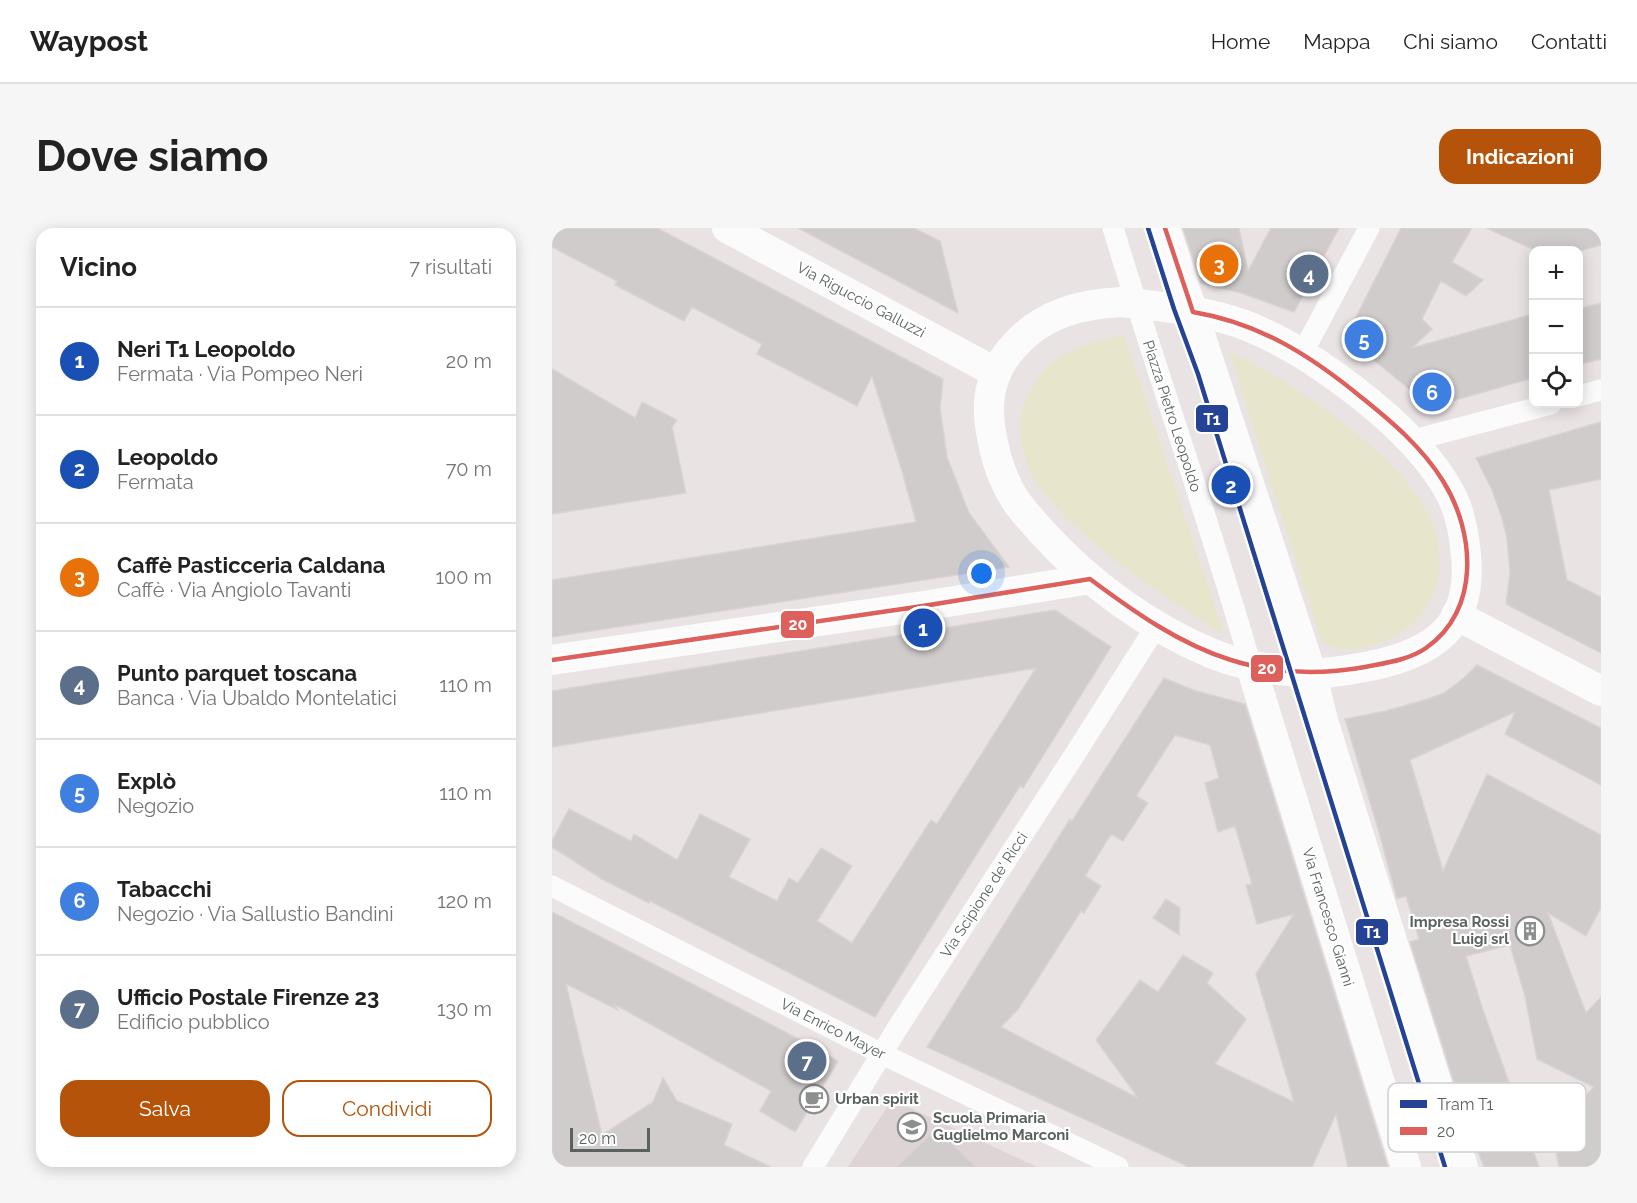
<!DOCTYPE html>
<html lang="it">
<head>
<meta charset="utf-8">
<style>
  :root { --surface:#fff; --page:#f6f6f6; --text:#222; --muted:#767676; --line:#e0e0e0; --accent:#b45309 }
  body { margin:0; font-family:Raleway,sans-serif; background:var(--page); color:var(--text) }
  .controls { position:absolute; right:18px; top:18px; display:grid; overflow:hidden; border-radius:12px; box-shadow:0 3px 15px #0003 }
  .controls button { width:54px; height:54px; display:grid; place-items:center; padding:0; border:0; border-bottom:2px solid var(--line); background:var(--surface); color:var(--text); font:30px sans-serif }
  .scale { position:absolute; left:18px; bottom:15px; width:80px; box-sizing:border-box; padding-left:6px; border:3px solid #59625e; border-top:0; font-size:16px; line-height:21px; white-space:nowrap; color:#59625e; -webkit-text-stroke:4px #fff; paint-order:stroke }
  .you { position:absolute; left:430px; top:346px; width:21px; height:21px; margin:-15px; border:4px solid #fff; border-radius:50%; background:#1a73e8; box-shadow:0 0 0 9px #1a73e833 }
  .badge { display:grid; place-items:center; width:39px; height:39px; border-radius:50%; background:var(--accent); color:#fff; font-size:20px; font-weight:700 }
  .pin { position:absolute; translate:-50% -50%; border:3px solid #fff; box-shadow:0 2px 6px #0006 }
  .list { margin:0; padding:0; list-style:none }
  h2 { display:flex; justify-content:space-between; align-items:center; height:78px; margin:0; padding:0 24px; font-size:26px }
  h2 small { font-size:20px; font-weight:400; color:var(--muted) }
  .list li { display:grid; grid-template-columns:39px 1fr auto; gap:18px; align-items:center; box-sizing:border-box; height:108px; padding:0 24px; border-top:2px solid var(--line) }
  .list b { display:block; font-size:22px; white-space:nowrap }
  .list p { margin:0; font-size:20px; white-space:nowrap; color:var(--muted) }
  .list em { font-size:20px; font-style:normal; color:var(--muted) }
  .actions { display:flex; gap:12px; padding:18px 24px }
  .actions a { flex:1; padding:14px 0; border:2px solid var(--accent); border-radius:18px; text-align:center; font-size:21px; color:var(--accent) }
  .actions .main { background:var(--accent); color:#fff }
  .icon { flex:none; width:33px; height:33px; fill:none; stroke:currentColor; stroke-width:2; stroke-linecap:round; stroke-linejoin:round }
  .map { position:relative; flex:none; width:1049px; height:939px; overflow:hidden; border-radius:18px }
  header { display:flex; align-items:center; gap:36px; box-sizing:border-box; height:84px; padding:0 30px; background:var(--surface); border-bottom:2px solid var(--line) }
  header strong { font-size:28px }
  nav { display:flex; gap:33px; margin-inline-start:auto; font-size:21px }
  .intro { display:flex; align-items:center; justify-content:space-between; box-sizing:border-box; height:144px; padding:0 36px }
  h1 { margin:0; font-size:42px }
  .button { padding:15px 27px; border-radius:18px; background:var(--accent); color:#fff; font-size:21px; font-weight:700 }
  main { display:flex; gap:36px; padding:0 36px }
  aside { flex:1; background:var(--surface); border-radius:18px; box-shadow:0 3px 15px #0003 }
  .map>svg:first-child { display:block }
  .education { fill:#ded4d6 }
  .green { fill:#e8e5cd }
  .building { fill:#d0cccc; stroke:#dad2d4; stroke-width:1.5; fill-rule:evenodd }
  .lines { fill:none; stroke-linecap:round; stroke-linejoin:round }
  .street { stroke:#fcfbfb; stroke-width:21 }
  .secondary { stroke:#fcfbfb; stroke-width:30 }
  .bus-1-casing { stroke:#fff; stroke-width:9 }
  .bus-1 { stroke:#de605c; stroke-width:4.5 }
  .tram-1-casing { stroke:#fff; stroke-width:9 }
  .tram-1 { stroke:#254395; stroke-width:4.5 }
  .labels { text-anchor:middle; stroke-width:4.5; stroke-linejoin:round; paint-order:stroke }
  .street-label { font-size:15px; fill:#59625e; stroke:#fff }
  .poi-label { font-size:15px; font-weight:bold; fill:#59625e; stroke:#fff; text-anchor:start }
  .key { fill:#fff; stroke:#cdd0cf; stroke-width:1.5 }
  .key-label { font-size:16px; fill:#59625e }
  .line-badge { stroke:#fff; stroke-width:2 }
  .badge-label { font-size:16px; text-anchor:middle; font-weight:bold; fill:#fff }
</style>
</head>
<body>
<header>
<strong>Waypost</strong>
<nav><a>Home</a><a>Mappa</a><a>Chi siamo</a><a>Contatti</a></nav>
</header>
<div class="intro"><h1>Dove siamo</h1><a class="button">Indicazioni</a></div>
<main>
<aside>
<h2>Vicino<small>7 risultati</small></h2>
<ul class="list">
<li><span class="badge" style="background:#1a4fb4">1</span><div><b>Neri T1 Leopoldo</b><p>Fermata · Via Pompeo Neri</p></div><em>20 m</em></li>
<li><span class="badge" style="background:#1a4fb4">2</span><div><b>Leopoldo</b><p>Fermata</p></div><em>70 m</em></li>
<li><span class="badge" style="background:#e8710a">3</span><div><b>Caffè Pasticceria Caldana</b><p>Caffè · Via Angiolo Tavanti</p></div><em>100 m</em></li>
<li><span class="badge" style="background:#5c6f8a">4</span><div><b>Punto parquet toscana</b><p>Banca · Via Ubaldo Montelatici</p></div><em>110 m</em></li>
<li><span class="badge" style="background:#3f7fe0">5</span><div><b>Explò</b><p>Negozio</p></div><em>110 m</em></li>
<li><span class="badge" style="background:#3f7fe0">6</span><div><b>Tabacchi</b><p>Negozio · Via Sallustio Bandini</p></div><em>120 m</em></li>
<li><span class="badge" style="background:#5c6f8a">7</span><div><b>Ufficio Postale Firenze 23</b><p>Edificio pubblico</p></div><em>130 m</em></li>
</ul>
<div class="actions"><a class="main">Salva</a><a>Condividi</a></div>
</aside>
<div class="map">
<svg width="1049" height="939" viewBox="0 0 1049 939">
  <rect width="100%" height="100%" fill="#eae3e4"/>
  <path class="education" d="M350 876 485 939H296L335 879Z"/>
  <path class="green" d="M572 107 660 369 672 405 666 404C609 365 535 320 492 265 471 239 461 202 474 171 494 126 527 116 572 107Z
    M677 123C739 152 859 233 882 299 900 354 875 401 821 417 801 423 787 425 769 412Z"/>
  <path class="building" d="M0 0H105L391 151 388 180 395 229 417 285 457 339 0 409V352L364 294 350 243 320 148 305 178 205 126 210 116 140 79 132 93 63 57 65 53 0 19Z
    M246 0H362L388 13 406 85Z
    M631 0H687L696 43 719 0H787L742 84 689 65 649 55Z
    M849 0H920L900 34 931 52 914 68 889 53 870 91 880 101 860 120 981 86V150L879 179 794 109Z
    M934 0H1049V17L1031 22H983Z
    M1049 75V131L1026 137V81Z
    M0 141 83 190 90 174 125 192 120 199 134 265 0 286Z
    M1049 194V251L997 262 1015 352 1049 369V425L954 376 958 345 955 310 950 290 940 262 924 230Z
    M503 382 559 419 471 560 468 558 426 624 323 789 98 673 97 675 50 651 0 619V613L17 581 79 613 82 606 125 632 148 586 198 611 177 649 225 673 237 650 246 655 269 620 300 638 265 693 300 715 379 592 385 596 484 440 0 519V463Z
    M925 437 1049 500V557L953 506 963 484 858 532 891 643 935 546 1049 607V679L1034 708 996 685 1034 785 1049 769V939H1007L1000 902 1042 859 985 831 973 768 958 717 914 728 930 779 987 939H932L911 883 858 714 867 711 854 668 845 671 827 604 793 491 834 483 876 471 892 465 912 450Z
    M612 450 641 462 693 476 836 939H796L784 886 760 939H637L375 819 518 591 520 593ZM623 507 658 517 667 550 653 555 666 604 683 598 700 656 694 657 705 696 742 686 704 746 742 874 663 836 694 791 655 755 661 745 631 727 606 764 588 752 544 812 586 870 449 799 467 780 529 683 532 685 549 658 533 648 559 606 571 613 596 575 584 568Z
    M614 671 628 680 627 707 601 690Z
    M0 684 224 799 286 833 243 904 208 883 219 863 62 776 66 782 14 756 50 907 101 874 111 850 125 873 180 896 172 917 219 939H8L0 925Z
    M385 901 424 939H344Z"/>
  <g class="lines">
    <path class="street" d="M561 0C605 146 657 291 699 438
      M750 126 817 0
      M1026 168 1049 162
      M858 213 999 176
      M0 658 330 826 566 939
      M261 939 346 799 525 523 605 397"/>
    <path class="secondary" d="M175 0 443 144
      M613 0 759 444 772 496 911 939
      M569 74C604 78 640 81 674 91 701 98 729 113 752 127 803 160 867 209 897 263 908 282 912 305 914 327 921 398 882 425 818 438 801 441 784 445 766 445 730 444 694 439 661 426 596 399 536 355 489 303 476 288 462 274 454 255 446 239 442 222 439 204 433 172 439 143 462 118 490 86 528 76 569 74Z
      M904 387 1049 463
      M0 432 371 378 538 351
      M699 438 854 939"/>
    <g class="bus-1-casing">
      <path id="bus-1" d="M0 432 371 378 538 351C581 383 627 416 679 432 723 446 768 447 813 439 833 435 857 432 874 420 929 382 923 304 891 253 870 219 839 193 809 169 758 127 707 95 641 84L613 0"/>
    </g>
    <use href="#bus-1" class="bus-1"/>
    <g class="tram-1-casing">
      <path id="tram-1" d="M596 0 622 81 646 146 893 939"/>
    </g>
    <use href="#tram-1" class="tram-1"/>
  </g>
  <defs>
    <g id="building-ring" transform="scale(1.5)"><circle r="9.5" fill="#fff" stroke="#8c8f8d" stroke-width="1.5"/><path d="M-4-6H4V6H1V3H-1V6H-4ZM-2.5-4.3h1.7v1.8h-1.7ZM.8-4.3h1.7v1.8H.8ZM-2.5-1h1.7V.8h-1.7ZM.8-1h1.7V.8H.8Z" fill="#8c8f8d"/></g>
    <g id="cafe-ring" transform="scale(1.5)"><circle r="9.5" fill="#fff" stroke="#8c8f8d" stroke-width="1.5"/><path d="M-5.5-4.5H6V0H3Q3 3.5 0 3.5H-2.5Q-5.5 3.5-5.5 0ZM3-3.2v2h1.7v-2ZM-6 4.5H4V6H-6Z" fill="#8c8f8d"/></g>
    <g id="school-ring" transform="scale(1.5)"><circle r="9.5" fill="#fff" stroke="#8c8f8d" stroke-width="1.5"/><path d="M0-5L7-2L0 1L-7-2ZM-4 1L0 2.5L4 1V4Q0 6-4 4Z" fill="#8c8f8d"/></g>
  </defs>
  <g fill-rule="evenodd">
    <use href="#building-ring" x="978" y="703"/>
    <use href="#cafe-ring" x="262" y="871"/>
    <use href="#school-ring" x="360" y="899"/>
  </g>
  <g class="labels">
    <g class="street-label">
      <text transform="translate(309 72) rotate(28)" y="5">Via Riguccio Galluzzi</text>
      <text transform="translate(620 188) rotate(72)" y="5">Piazza Pietro Leopoldo</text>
      <text transform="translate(432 667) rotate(-57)" y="5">Via Scipione de' Ricci</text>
      <text transform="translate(776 689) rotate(73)" y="5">Via Francesco Gianni</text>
      <text transform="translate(281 801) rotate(27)" y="5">Via Enrico Mayer</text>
    </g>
    <g class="poi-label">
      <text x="957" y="699" text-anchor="end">Impresa Rossi<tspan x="957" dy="17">Luigi srl</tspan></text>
      <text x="283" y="876">Urban spirit</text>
      <text x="381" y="895">Scuola Primaria<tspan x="381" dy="17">Guglielmo Marconi</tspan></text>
    </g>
  </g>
  <rect x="836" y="855" width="198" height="69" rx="9" class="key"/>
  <rect x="848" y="872" width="27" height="8" fill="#254395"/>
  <rect x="848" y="899" width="27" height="8" fill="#de605c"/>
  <g class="key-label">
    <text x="885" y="882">Tram T1</text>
    <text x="885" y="909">20</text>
  </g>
  <g class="line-badge">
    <rect x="643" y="176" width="34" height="29" rx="6" fill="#254395"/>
    <rect x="228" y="382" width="35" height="29" rx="6" fill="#de605c"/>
    <rect x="698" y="426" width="34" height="29" rx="6" fill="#de605c"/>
    <rect x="803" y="690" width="34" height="28" rx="6" fill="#254395"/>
  </g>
  <g class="badge-label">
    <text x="660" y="197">T1</text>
    <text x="246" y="402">20</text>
    <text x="715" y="446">20</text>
    <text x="820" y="710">T1</text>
  </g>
</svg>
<div class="controls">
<button>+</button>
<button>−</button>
<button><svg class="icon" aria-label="locate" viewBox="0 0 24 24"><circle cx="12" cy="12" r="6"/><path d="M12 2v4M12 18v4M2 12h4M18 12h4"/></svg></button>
</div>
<div class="scale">20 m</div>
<div class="you"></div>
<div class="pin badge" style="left:371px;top:400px;background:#1a4fb4">1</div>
<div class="pin badge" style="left:679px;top:257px;background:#1a4fb4">2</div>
<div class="pin badge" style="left:667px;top:36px;background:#e8710a">3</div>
<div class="pin badge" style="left:757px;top:46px;background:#5c6f8a">4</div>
<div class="pin badge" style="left:812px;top:111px;background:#3f7fe0">5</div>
<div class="pin badge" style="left:880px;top:164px;background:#3f7fe0">6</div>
<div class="pin badge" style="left:255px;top:833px;background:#5c6f8a">7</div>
</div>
</main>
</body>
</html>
